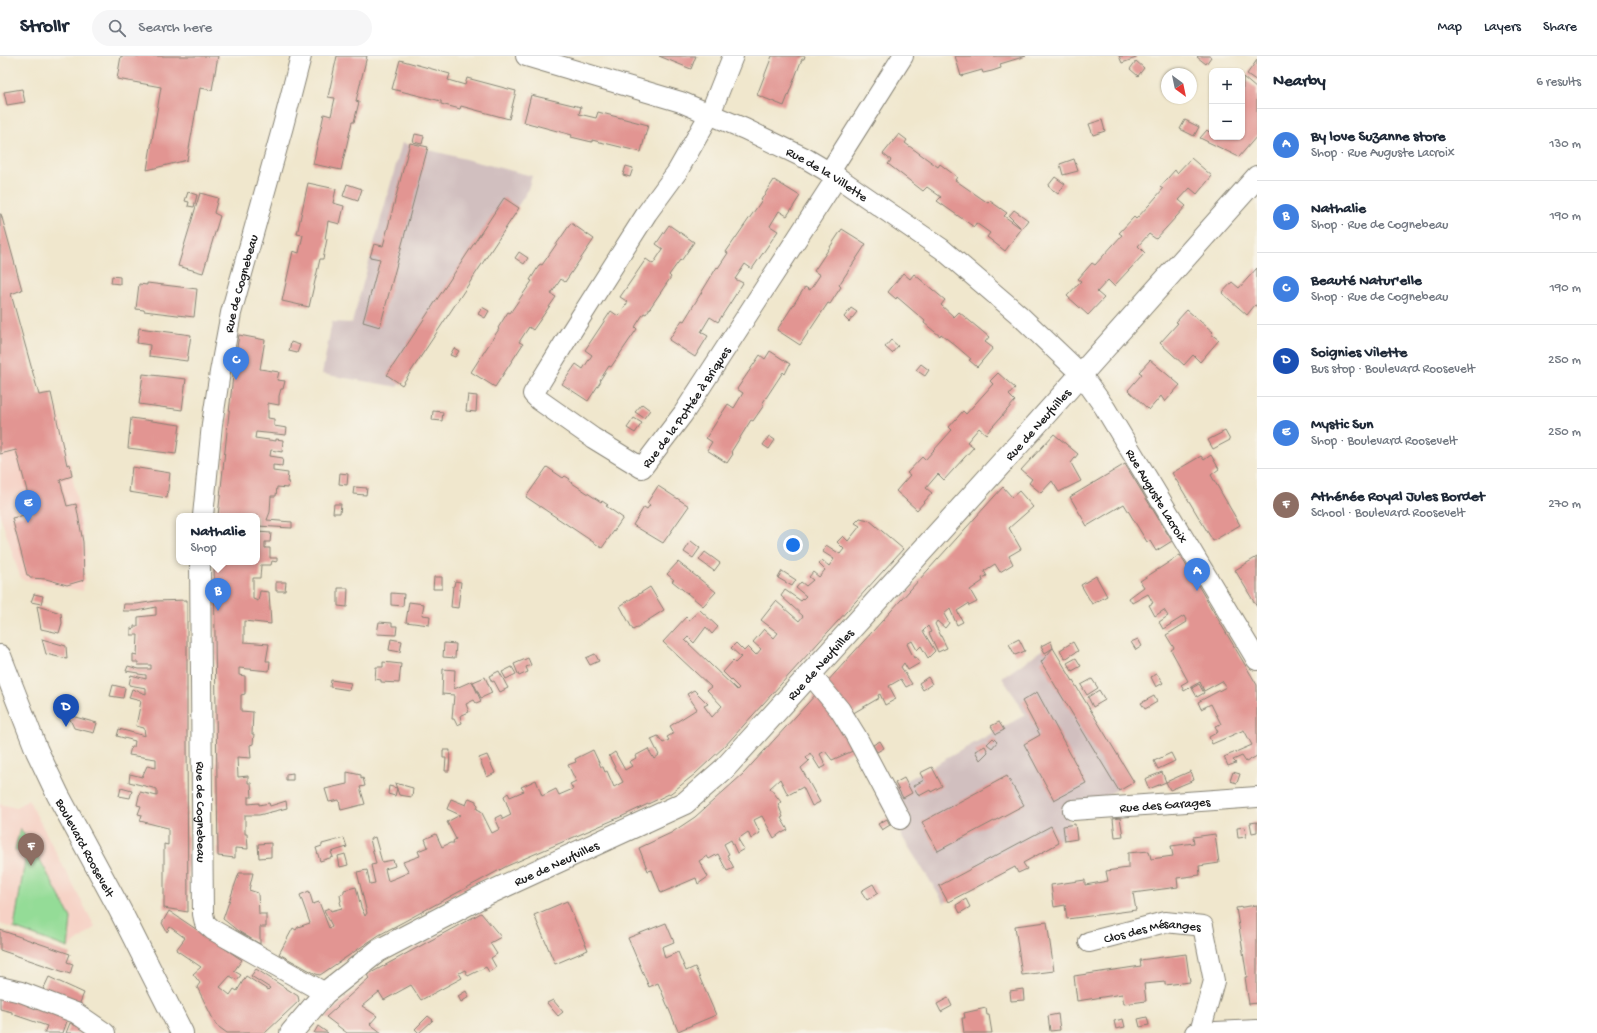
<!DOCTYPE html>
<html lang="en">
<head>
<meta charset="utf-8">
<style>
  :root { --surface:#fff; --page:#f6f6f7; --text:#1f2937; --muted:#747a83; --line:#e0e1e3; --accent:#db2777 }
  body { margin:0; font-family:"Gochi Hand",sans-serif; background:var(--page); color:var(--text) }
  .controls { position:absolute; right:12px; top:12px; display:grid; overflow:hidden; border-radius:8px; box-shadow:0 1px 3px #0004 }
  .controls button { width:36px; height:36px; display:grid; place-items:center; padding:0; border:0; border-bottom:1px solid var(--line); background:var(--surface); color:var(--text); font:20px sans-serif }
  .compass { position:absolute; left:1161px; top:12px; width:36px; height:36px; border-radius:50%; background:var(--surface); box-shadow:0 1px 3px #0004; rotate:147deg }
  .you { position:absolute; left:793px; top:489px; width:14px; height:14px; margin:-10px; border:3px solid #fff; border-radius:50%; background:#1a73e8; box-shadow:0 0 0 6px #1a73e833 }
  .badge { display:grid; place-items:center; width:26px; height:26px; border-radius:50%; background:var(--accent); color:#fff; font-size:13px; font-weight:700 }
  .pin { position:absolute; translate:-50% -33px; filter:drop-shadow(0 1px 2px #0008) }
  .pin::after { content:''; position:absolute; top:21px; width:14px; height:12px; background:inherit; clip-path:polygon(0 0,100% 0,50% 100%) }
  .popup { position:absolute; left:176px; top:457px; width:84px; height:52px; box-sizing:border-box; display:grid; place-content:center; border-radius:8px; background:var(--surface); filter:drop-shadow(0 1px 3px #0005); font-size:13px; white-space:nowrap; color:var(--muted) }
  .popup b { font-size:15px; color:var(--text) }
  .popup::after { content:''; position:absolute; left:50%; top:100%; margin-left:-8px; border:8px solid transparent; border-top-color:var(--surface) }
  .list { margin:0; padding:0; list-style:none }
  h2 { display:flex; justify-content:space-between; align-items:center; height:52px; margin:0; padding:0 16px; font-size:17px }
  h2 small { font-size:13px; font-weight:400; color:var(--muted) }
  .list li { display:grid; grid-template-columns:26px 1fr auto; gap:12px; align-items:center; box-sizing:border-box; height:72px; padding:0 16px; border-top:1px solid var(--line) }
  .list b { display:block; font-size:15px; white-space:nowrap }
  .list p { margin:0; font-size:13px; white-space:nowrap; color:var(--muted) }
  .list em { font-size:13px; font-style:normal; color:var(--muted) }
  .icon { flex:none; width:22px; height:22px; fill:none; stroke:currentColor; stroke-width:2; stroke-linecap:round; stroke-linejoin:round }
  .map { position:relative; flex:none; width:1257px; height:977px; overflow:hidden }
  header { display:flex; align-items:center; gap:24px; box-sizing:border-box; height:56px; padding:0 20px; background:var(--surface); border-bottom:1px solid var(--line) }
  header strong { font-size:19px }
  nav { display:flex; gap:22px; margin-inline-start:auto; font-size:14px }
  .search { width:280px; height:36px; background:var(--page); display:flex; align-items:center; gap:10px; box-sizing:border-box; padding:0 14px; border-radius:22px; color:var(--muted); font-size:15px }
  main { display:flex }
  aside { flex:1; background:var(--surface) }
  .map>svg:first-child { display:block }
  .built { fill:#f6d1c5 }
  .industrial { fill:#d1bfbf }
  .green { fill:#94dc97; stroke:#587c5a }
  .building { fill:#e29592 }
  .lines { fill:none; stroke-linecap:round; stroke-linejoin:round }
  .street-casing { stroke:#868274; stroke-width:22 }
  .secondary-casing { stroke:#868274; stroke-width:24 }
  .primary-casing { stroke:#868274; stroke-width:24 }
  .street { stroke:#fff; stroke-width:20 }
  .secondary { stroke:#fff; stroke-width:22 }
  .primary { stroke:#fff; stroke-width:22 }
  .labels { text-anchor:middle; stroke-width:3; stroke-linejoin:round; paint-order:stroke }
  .street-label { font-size:13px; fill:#1c1c1c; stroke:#f7f3e8 }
</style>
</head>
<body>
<header>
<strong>Strollr</strong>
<div class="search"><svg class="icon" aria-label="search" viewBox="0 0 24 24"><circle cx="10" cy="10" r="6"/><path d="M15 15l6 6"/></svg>Search here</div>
<nav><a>Map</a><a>Layers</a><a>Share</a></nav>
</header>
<main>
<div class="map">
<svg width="1257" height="977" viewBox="0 0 1257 977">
  <rect width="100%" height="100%" fill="#f7f3e8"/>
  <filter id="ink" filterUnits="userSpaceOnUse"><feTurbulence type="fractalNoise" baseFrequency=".025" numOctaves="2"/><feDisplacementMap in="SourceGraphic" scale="8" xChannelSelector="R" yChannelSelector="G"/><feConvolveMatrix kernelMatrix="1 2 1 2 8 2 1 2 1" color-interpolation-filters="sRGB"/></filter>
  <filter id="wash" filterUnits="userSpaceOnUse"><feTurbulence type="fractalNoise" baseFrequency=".012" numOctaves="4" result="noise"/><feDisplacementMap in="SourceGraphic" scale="16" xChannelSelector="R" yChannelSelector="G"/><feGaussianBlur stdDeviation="0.9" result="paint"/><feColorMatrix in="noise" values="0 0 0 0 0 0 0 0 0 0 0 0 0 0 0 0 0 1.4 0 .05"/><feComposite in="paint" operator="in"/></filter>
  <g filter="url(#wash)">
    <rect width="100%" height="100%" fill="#f0e7cd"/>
    <path class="built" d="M57 351 65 380 86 495 83 535 21 523 0 459V368Z
      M28 743 95 871 68 892 0 868V748L16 752Z"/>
    <path class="industrial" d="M402 87 532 120 527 136 398 331 322 318 332 266 352 267Z
      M1050 588 1132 725 1067 762 1073 776 944 847 877 741 1025 659 1017 644 1002 622Z"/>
    <path class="green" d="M20 772 38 800 71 862 68 892 14 872 26 798 15 794Z"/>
    <g id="blocks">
      <path class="building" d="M121 0H218L212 34 200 32 187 104 147 114 161 31 117 23Z
        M337 0H367L356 45 359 46 354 66H352L341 114 313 108 324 58 331 60 335 42 328 41Z
        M659 0H696L691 13Z
        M772 0H805L804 3H802L784 50 757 39Z
        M955 0H1026L1000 8 1001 12 992 15 983 17 982 14 961 20Z
        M1119 0H1135L1136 2 1122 7Z
        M1198 0H1209L1211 1 1206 8 1197 1Z
        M400 4 450 18 448 24 465 29 467 22 516 35 509 63 461 50 460 53 441 48V45L392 33Z
        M1257 4V25L1247 18Z
        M1136 5 1144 12 1138 20 1130 13Z
        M1243 21 1257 33V80L1239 101 1200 82 1207 74 1209 76 1212 73V81H1242Z
        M22 33 25 46 7 49 4 36Z
        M531 39 581 51 579 58 596 62 598 56 648 69 641 96 592 84V86L571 81 572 79 524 66Z
        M1102 64 1105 75 1093 79 1089 68Z
        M1185 64 1199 71 1194 80 1180 73Z
        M415 78 424 80 422 88 413 86Z
        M899 78 907 84 905 87 938 111 940 108 957 121 955 124 988 147 990 145 1007 157 1004 160 1022 173 1009 160 1014 154 1028 164 1005 195 987 181 990 177 976 167 974 171 937 145 941 141 927 131 923 135 888 108 891 104 883 98Z
        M410 87 428 91 380 271 363 266 380 203 370 201 374 188 383 190Z
        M1191 102 1212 120 1197 138 1190 132 1179 144 1186 150 1156 183 1149 178 1138 190 1145 197 1114 230 1108 224 1097 236 1104 242 1088 259 1067 240 1081 225 1078 223 1092 207 1095 209 1122 179 1119 177 1134 161 1136 163 1150 148 1163 133 1160 131 1175 114 1177 117Z
        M1074 103 1078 115 1063 119 1060 108Z
        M626 110 633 112 630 121 623 119Z
        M1055 121 1065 128 1058 138 1048 130Z
        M774 124 800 140 787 160 779 155 770 170 778 175 752 213 745 208 735 223 743 227 718 266 710 261 701 276 708 280 695 301 669 284 682 264 684 265 717 211 718 212 728 197 726 196 762 144H761Z
        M308 127 336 133 333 147 344 150 340 168 328 165 325 183H327L323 203H320L309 251 282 245 293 195 299 197 303 179 297 178Z
        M347 128 362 133 358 145 343 140Z
        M188 136 197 139 194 151 188 150 189 146 185 145Z
        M200 137 218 142 214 157 220 160 203 217 178 210Z
        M504 142 519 152 402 329 387 319Z
        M0 158H1L22 234 11 238 39 339 51 337 67 409 70 408 72 420 60 424 67 450 76 448 83 486 84 524 67 529 46 523 30 522 29 519H27L12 462 33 457 16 394 0 398Z
        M571 167 594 183 565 226 561 223 551 238 556 241 533 274 529 271 519 286 523 288 495 331 471 316 499 273 498 272 508 256 510 257 532 225 530 224 540 208 542 209Z
        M669 169 694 186 681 205 680 204 669 219 671 221 646 258 644 257 635 271 637 273 611 311 609 310 600 324 601 325 588 345 562 328 576 308 583 313 592 299 585 294 611 255 618 260 628 246 620 241 646 203 653 208 663 193 656 188Z
        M842 173 866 188 839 229 841 231 830 248 828 247 800 289 777 274 805 231 810 234 820 219 814 215Z
        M519 196 528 202 524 208 515 202Z
        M1257 212V250L1255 249 1247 259 1222 237 1232 226 1239 232Z
        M903 217 910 223 914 218 945 244 941 249 954 261 959 256 989 281 985 286 993 292 977 311 969 304 971 303 956 290 941 278 940 280 924 267 925 265 897 241 896 243 888 236Z
        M112 220 120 221V228L111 227Z
        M147 227 197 233 194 261 144 255V254L136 253 139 228 147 229Z
        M482 251 489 255 485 262 478 258Z
        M851 252 857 256 849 266 844 261Z
        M1187 254 1213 276 1211 278 1219 284 1200 306 1193 299 1184 309 1160 287 1178 267 1176 266Z
        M139 272 191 279 187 305 149 300 150 289 137 287Z
        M239 279 265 284 260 313 279 316 277 324 285 325 283 333H281L279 340V349L268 347V362L274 363V370L287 372 286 379 256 376 255 382 276 385V383L283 384 282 396 271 394 270 400 283 402 282 410 273 409V415L288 417 287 426H289L288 432 277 431 276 440H271L270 456 267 464 292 466V472L257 470V460H218L234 310Z
        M891 284 898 290 892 297 885 291Z
        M291 286 300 289 297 297 289 295Z
        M454 292 459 295 455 301 450 299Z
        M770 295 790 308 785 318 783 316 762 348 764 349 753 365 751 364 731 396 733 398 727 407 707 394 712 386 706 382 728 348 734 352 743 337 737 333 760 299 765 303Z
        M1150 304 1180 329 1165 346 1161 340 1149 354 1128 334 1142 318 1139 316Z
        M921 308 929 314 925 320 916 314Z
        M998 317 1015 332 1009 339 1015 345 986 378 979 372 967 386 974 391 944 424 938 418 926 432 932 437 917 454 896 435 910 419 907 417 922 401 925 404 952 374 949 371 963 355 966 358 993 328 990 325Z
        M143 318 186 323 182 354 139 348Z
        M468 339 477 340 476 356 466 355Z
        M642 348 650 354 644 362 635 356Z
        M433 355 443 356 442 365 432 364Z
        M131 362 180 369 176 398 128 392Z
        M634 362 642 367 635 377 627 372Z
        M1225 375 1230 384 1213 393 1208 384Z
        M1054 378 1078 398 1071 407 1081 425 1059 436 1052 425 1041 437 1029 427 1032 423 1021 414Z
        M769 380 775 384 769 393 763 389Z
        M1211 399 1219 413 1211 419 1240 469 1213 485 1172 417 1201 400 1204 404Z
        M1125 408 1172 485 1156 495 1150 485 1147 486 1124 448 1087 470 1070 441Z
        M132 411 170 417 167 442 129 436Z
        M547 411 563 422 565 420 570 423 569 425 601 446 602 445 608 449 606 450 623 462 602 492 526 441Z
        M340 417 348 418 347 429 339 428Z
        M658 430 689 450 663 487 633 469 644 451 647 453 650 449 647 447Z
        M354 431 367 432 366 439 353 438Z
        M1003 431 1012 441 1019 435 1033 451 1009 472 1021 493 1009 500 1013 508 1000 516 995 508 984 515 987 520 982 522 983 525 970 534 977 546 969 550 968 548 957 555 963 566 957 569 950 553 944 558 949 567 945 572 937 565 935 568 947 592 938 596 929 577 931 576 928 570 923 575 935 595 928 602 921 590 917 594 912 585 907 588 914 602 916 601 920 607 908 614 904 607 901 611 912 628 906 631 901 623 889 630 896 643 885 649 880 638 878 639 879 642 850 659 826 627Z
        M334 448H341L340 457H333Z
        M860 462 869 464 903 493 725 690 695 718 671 737 625 759 507 810 379 879 320 919 316 918 279 898 293 872 296 874 298 871 310 867 300 839 309 835 313 848 319 846 329 872 332 870 324 854 329 852 331 855 342 852 340 846 341 845 340 839 344 837V834L356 831 361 851 365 860 367 857 357 816 367 814 370 828 375 827 371 809 376 808 370 783 375 781 382 806 393 804 395 810 385 813 388 825 398 821 409 816 403 806 420 800 418 795 428 791 425 783 436 778 442 791 450 787H454L453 785 456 783 447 766 460 759 447 753 451 743 466 749 469 742 476 745V747L478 749 477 753 481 755 492 777 500 773 495 762 501 759 503 763 511 759 504 740 508 737 510 741 524 735 521 731 536 724 542 740 556 733 559 739 573 733 570 728 576 725 568 709 576 706 575 703 593 694 601 711H603L605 716 607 715 614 731 623 726 609 700 615 696 625 714 632 710 629 706 636 702 635 700 648 693 654 703 659 699 651 683 658 680 663 687 669 684 667 681 674 677 670 670 697 653 687 638 694 634 708 648 704 650 712 661 722 650 707 634 711 631 663 586 686 561 689 564 700 554 718 571 712 578 706 571 694 587 688 581 685 584 737 634 739 632 723 616 733 605 735 607 741 601 731 592 736 587 744 595 748 591 756 599 761 593 753 586 764 573 774 582 778 577 761 564 776 545 799 565 803 560 781 540 785 534 801 545 806 540 796 532 801 526 806 530 813 524 809 521 813 516 819 521 825 514 819 508 822 504 829 510 834 503 823 496 826 489 840 498 844 493 837 486 843 480 848 485 860 470 855 467Z
        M257 476 271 477 270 486H265V492H270V502H277V506L272 505 271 509H261L260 522H253V543L258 545 260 535 269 536 271 568 244 565V586L269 588 266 605H270L269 615 239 612V619L245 620V638L241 639V655L253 656 252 678H254L253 688 250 689 251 702 237 701 238 721 248 720V727H251L252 741H248V748L259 747V749L269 747 270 750 286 745 287 752 259 759H245V778H247L248 793 235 792V802L218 800 214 506H257Z
        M691 485 700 492 693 502 684 496Z
        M705 496 720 507 714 515 699 504Z
        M1180 499 1257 629V700L1246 706 1242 700 1233 704 1236 707 1228 710 1224 701 1252 689 1244 674 1212 688 1209 681 1218 676 1215 670 1221 668 1211 648 1201 653 1198 646 1226 631 1222 625 1204 635 1200 626 1184 635 1181 629 1188 625 1171 594 1174 592 1166 579 1187 566 1184 560 1163 573 1159 566 1168 560 1164 554 1155 560 1149 549 1153 547 1148 538 1132 547 1129 542 1144 531 1140 525Z
        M1257 501V551L1235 514Z
        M678 506 716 536 703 550 672 525 674 524 667 518Z
        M782 515 796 524 792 530 778 522Z
        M1096 520 1107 540 1092 548 1081 529Z
        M434 521H442V533H433Z
        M455 525 461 526 458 552 451 551 453 530H454Z
        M276 526H286L285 535H276Z
        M650 531 664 554 633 574 620 550Z
        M338 532H348L347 551 338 550Z
        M391 537 404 538 403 550 391 549Z
        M34 538 43 540 41 548 31 546Z
        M187 544V683L188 856 164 852V788L168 789V772L140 765 142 759 138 758 141 750 137 749 140 736 157 740V733L129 726 130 718 142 721 147 710 156 712V703L129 699 131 691H134L135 685 117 680 119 673 145 680 144 672 136 670 141 645 129 642 132 633 146 638V632L129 629 131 619 146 623V619L138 618V617L126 615 128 610 139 613H151V609H138V606H133V598L137 599 138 579H131V572L134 573V570H138V561L156 559V551L137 555H123L124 548H137L156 545Z
        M409 546 424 548 422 559 430 560 429 569 406 566Z
        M37 550 61 557 62 567 59 577 41 573Z
        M379 566 392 567V570H397L396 579 377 578Z
        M42 583 66 590 67 603 46 598Z
        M391 583 402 585 400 596 389 594Z
        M1019 583 1025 595 1015 599 1009 588Z
        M1138 583 1142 590 1136 594 1131 586Z
        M1051 585 1053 592 1134 726 1119 735 1041 606 1053 592 1045 597 1041 590Z
        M1073 586 1078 595 1065 603 1060 594Z
        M444 587 456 588 455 602 443 601Z
        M595 598 599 605 590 609 586 602Z
        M528 602 531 609 526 611 528 616 519 620 514 608Z
        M1076 602 1081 610 1072 615 1067 607Z
        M383 606 401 608 399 627 381 626V624L375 623 376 611H383Z
        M512 611 516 618 506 623 502 616Z
        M443 613 455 614 454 633 472 625 481 645 476 647 474 644 466 648 469 656 460 660 462 667 457 669 454 663H452L454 639 442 638Z
        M499 615 508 632 500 636 494 625 492 626 489 620Z
        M1157 618 1163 627 1156 631 1151 621Z
        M485 621 492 637 481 642 473 626Z
        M928 621 932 628 923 634 919 627Z
        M1092 623 1098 632 1087 639 1081 629Z
        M331 624 351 627 349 634 330 631Z
        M1199 628 1204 637 1197 641 1192 632Z
        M113 629 125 632 123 642 110 640Z
        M1099 634 1105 644 1093 651 1088 641Z
        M1037 636 1086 727 1054 744 1024 688 1040 679 1022 645Z
        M817 637 855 694 832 704 825 695 820 698 826 710 820 713 810 697 806 702 809 705 801 712 820 746 812 750 803 731 788 739 780 723 770 732 781 746 778 748 783 761 781 762 788 774 782 777V776L774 782 762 760 754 764 760 777 751 783 748 776 738 783 744 793 737 797 731 784 724 788 729 798 727 799 734 812 727 815 718 798 709 803 707 800 699 805 708 821 698 828 696 822 661 837 652 814 648 815 639 792 671 777 695 761 743 718Z
        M1154 640 1157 646 1145 653 1141 647Z
        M68 659 97 667 94 677 74 672Z
        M999 666 1004 674 996 678 991 670Z
        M993 682 997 686 992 692 987 688Z
        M880 685 884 692 877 696 873 689Z
        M985 690 988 696 980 704 975 695Z
        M443 694H450L449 715H445L446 702H443Z
        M1171 697 1175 705 1158 713 1154 705Z
        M487 699 495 717 487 721 479 702Z
        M932 711 942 730 931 736 930 734 919 740 913 730 924 724 920 717Z
        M1191 715 1194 724 1170 734 1166 726Z
        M347 716 361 719V723L363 722 365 730 360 731 365 748 341 754 339 744 329 746 325 733 347 728Z
        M1162 716 1166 726 1149 733 1145 723Z
        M1233 716 1240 718 1237 727 1230 725Z
        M293 717V724H286V718Z
        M1007 720 1024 749 938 795 922 766Z
        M904 722 912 737 903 742 895 727Z
        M395 727 413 732 412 741 399 739Z
        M389 730 397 732 395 740 388 738Z
        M121 732 132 735 130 742 119 740Z
        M1120 762 1123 780 1115 781 1113 763Z
        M887 763 890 769 882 774 878 768Z
        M1257 766V776L1252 777 1250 767Z
        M1075 768 1077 783 1065 785 1063 770Z
        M1051 770 1059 787 1023 807 1027 813 1018 817 1015 811 948 846 939 830Z
        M1245 771 1246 781 1238 782 1237 772Z
        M1215 778 1219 807 1199 810 1200 819 1177 822 1178 831 1133 837 1136 854 1067 863 1065 849 1054 851 1051 829 1085 824V829L1108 825 1106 815 1128 812V797L1149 795 1151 803 1173 800 1171 790 1194 787 1193 781Z
        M344 782 347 791 331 796 333 801 320 805 316 792 322 790V788Z
        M271 787V801L259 802 258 788Z
        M345 798 348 809 340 811 338 800Z
        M239 817H253L249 834 258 837 259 858H266V871H260V888L238 875 223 863Z
        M873 828 878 837 867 844 861 835Z
        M966 843 970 851 960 857 956 849Z
        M567 845 588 894 555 908 534 859Z
        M1257 849V947L1249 948 1245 921H1247L1236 852Z
        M169 855 242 904 234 915 241 919 237 924 230 920 220 931 230 939 234 933 237 935 246 920 268 934 270 932 251 920 256 913 298 940 299 945 265 977H227L216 969 197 931 200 927 193 918 201 911 176 894 185 882 170 871 167 876 162 867Z
        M481 857 501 881 490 887 497 898 491 902 496 911 489 916 486 911 468 920 465 914 459 917 462 922 421 944 411 929 384 944 379 936 362 950 377 960 370 968 382 977H347L326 961 369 922 367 919Z
        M1047 866 1054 915 1022 919 1015 870Z
        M666 867 674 886 662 891 665 902 678 896 686 915 695 911 716 959 678 975 658 927 649 931 628 882Z
        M0 874 70 898 67 906 73 908 70 918 0 894Z
        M1186 898 1190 926 1165 929V926L1144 928 1146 945 1124 948 1122 938 1077 945 1074 920 1141 910 1140 904Z
        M49 921 84 937 77 954 41 938Z
        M1023 933 1024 944 1011 945 1010 935Z
        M466 935 469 941 461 946 458 940Z
        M0 936 68 962 63 977H44L47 970 12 958V956L0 953Z
        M948 942 952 950 941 956 937 948Z
        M553 944 563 956 558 960 547 947Z
        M986 952 987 959H989L992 977H964L962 962H965L964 957Z
        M1058 958 1060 974 1050 975 1048 960Z
        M428 960 433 964 419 977 415 973Z
        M1147 961 1149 969 1140 971 1138 963Z
        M1123 963 1125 971 1116 973 1114 965Z
        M70 967 87 975 92 977H66Z
        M318 970 328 977H314Z"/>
    </g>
  </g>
  <g filter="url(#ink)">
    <use href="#blocks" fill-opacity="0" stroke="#868274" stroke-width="1"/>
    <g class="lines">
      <g class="street-casing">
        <g id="street">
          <path id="s1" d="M526 0 681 46 745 73 805 102 837 121 942 193 1018 258 1081 318 1105 352 1257 604"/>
          <path id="s2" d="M733 0 710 58 677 116 647 157 568 281 533 338 539 344 593 382 642 412 683 358 837 121"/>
          <path d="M829 117 903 0"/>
          <path id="s3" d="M203 460 212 368 220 316 231 257 283 70 301 0"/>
          <path id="s4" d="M200 506 203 858 205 867 213 874 325 937"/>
          <path d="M811 619 840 654 856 680 900 763"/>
          <path id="s5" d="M1073 754 1257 741"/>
          <path id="s6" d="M1089 886 1165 866 1203 870 1214 925 1200 976"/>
          <path d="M0 931 21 936 76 957 105 977"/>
          <path d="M1195 977 1257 974"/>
        </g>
      </g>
      <g class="secondary-casing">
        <g id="secondary">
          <path id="s7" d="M291 977 325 937 378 895 485 839 685 747 724 713 1019 388 1257 121"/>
        </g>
      </g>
      <g class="primary-casing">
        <g id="primary">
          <path id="s8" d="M0 600 37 695 58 739 120 854 182 977"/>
        </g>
      </g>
      <use href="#street" class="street"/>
      <use href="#secondary" class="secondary"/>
      <use href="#primary" class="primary"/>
    </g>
  </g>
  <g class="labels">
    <g class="street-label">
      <text dy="5" stroke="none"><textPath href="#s1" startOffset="325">Rue de la Villette</textPath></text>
      <text dy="5" stroke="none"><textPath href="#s3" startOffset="236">Rue de Cognebeau</textPath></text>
      <text dy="5" stroke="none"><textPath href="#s2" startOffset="601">Rue de la Pottée à Briques</textPath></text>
      <text dy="5" stroke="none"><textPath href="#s7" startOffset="979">Rue de Neufvilles</textPath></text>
      <text dy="5" stroke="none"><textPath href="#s1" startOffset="793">Rue Auguste Lacroix</textPath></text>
      <text dy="5" stroke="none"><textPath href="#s7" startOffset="655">Rue de Neufvilles</textPath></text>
      <text dy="5" stroke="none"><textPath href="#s5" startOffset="92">Rue des Garages</textPath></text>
      <text dy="5" stroke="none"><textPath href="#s4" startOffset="250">Rue de Cognebeau</textPath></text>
      <text dy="5" stroke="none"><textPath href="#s8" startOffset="210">Boulevard Roosevelt</textPath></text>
      <text dy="5" stroke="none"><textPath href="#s7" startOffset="319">Rue de Neufvilles</textPath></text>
      <text dy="5" stroke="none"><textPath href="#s6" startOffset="65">Clos des Mésanges</textPath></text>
    </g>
  </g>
</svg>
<div class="controls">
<button>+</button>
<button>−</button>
</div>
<svg class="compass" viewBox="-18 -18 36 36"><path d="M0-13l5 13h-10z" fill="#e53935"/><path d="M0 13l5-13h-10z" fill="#747a83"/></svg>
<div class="you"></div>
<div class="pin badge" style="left:1197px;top:535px;background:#3f7fe0">A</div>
<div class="pin badge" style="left:218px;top:555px;background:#3f7fe0">B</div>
<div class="popup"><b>Nathalie</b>Shop</div>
<div class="pin badge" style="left:236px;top:324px;background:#3f7fe0">C</div>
<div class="pin badge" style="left:66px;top:671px;background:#1a4fb4">D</div>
<div class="pin badge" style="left:28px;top:467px;background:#3f7fe0">E</div>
<div class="pin badge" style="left:31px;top:810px;background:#8d6e63">F</div>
</div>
<aside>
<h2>Nearby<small>6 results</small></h2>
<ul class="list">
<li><span class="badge" style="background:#3f7fe0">A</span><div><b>By love Suzanne store</b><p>Shop · Rue Auguste Lacroix</p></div><em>130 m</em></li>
<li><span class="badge" style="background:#3f7fe0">B</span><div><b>Nathalie</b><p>Shop · Rue de Cognebeau</p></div><em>190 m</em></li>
<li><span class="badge" style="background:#3f7fe0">C</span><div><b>Beauté Natur'elle</b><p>Shop · Rue de Cognebeau</p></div><em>190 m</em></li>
<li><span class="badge" style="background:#1a4fb4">D</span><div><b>Soignies Vilette</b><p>Bus stop · Boulevard Roosevelt</p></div><em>250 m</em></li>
<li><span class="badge" style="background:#3f7fe0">E</span><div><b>Mystic Sun</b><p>Shop · Boulevard Roosevelt</p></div><em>250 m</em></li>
<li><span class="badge" style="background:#8d6e63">F</span><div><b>Athénée Royal Jules Bordet</b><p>School · Boulevard Roosevelt</p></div><em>270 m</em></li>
</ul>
</aside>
</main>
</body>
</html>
